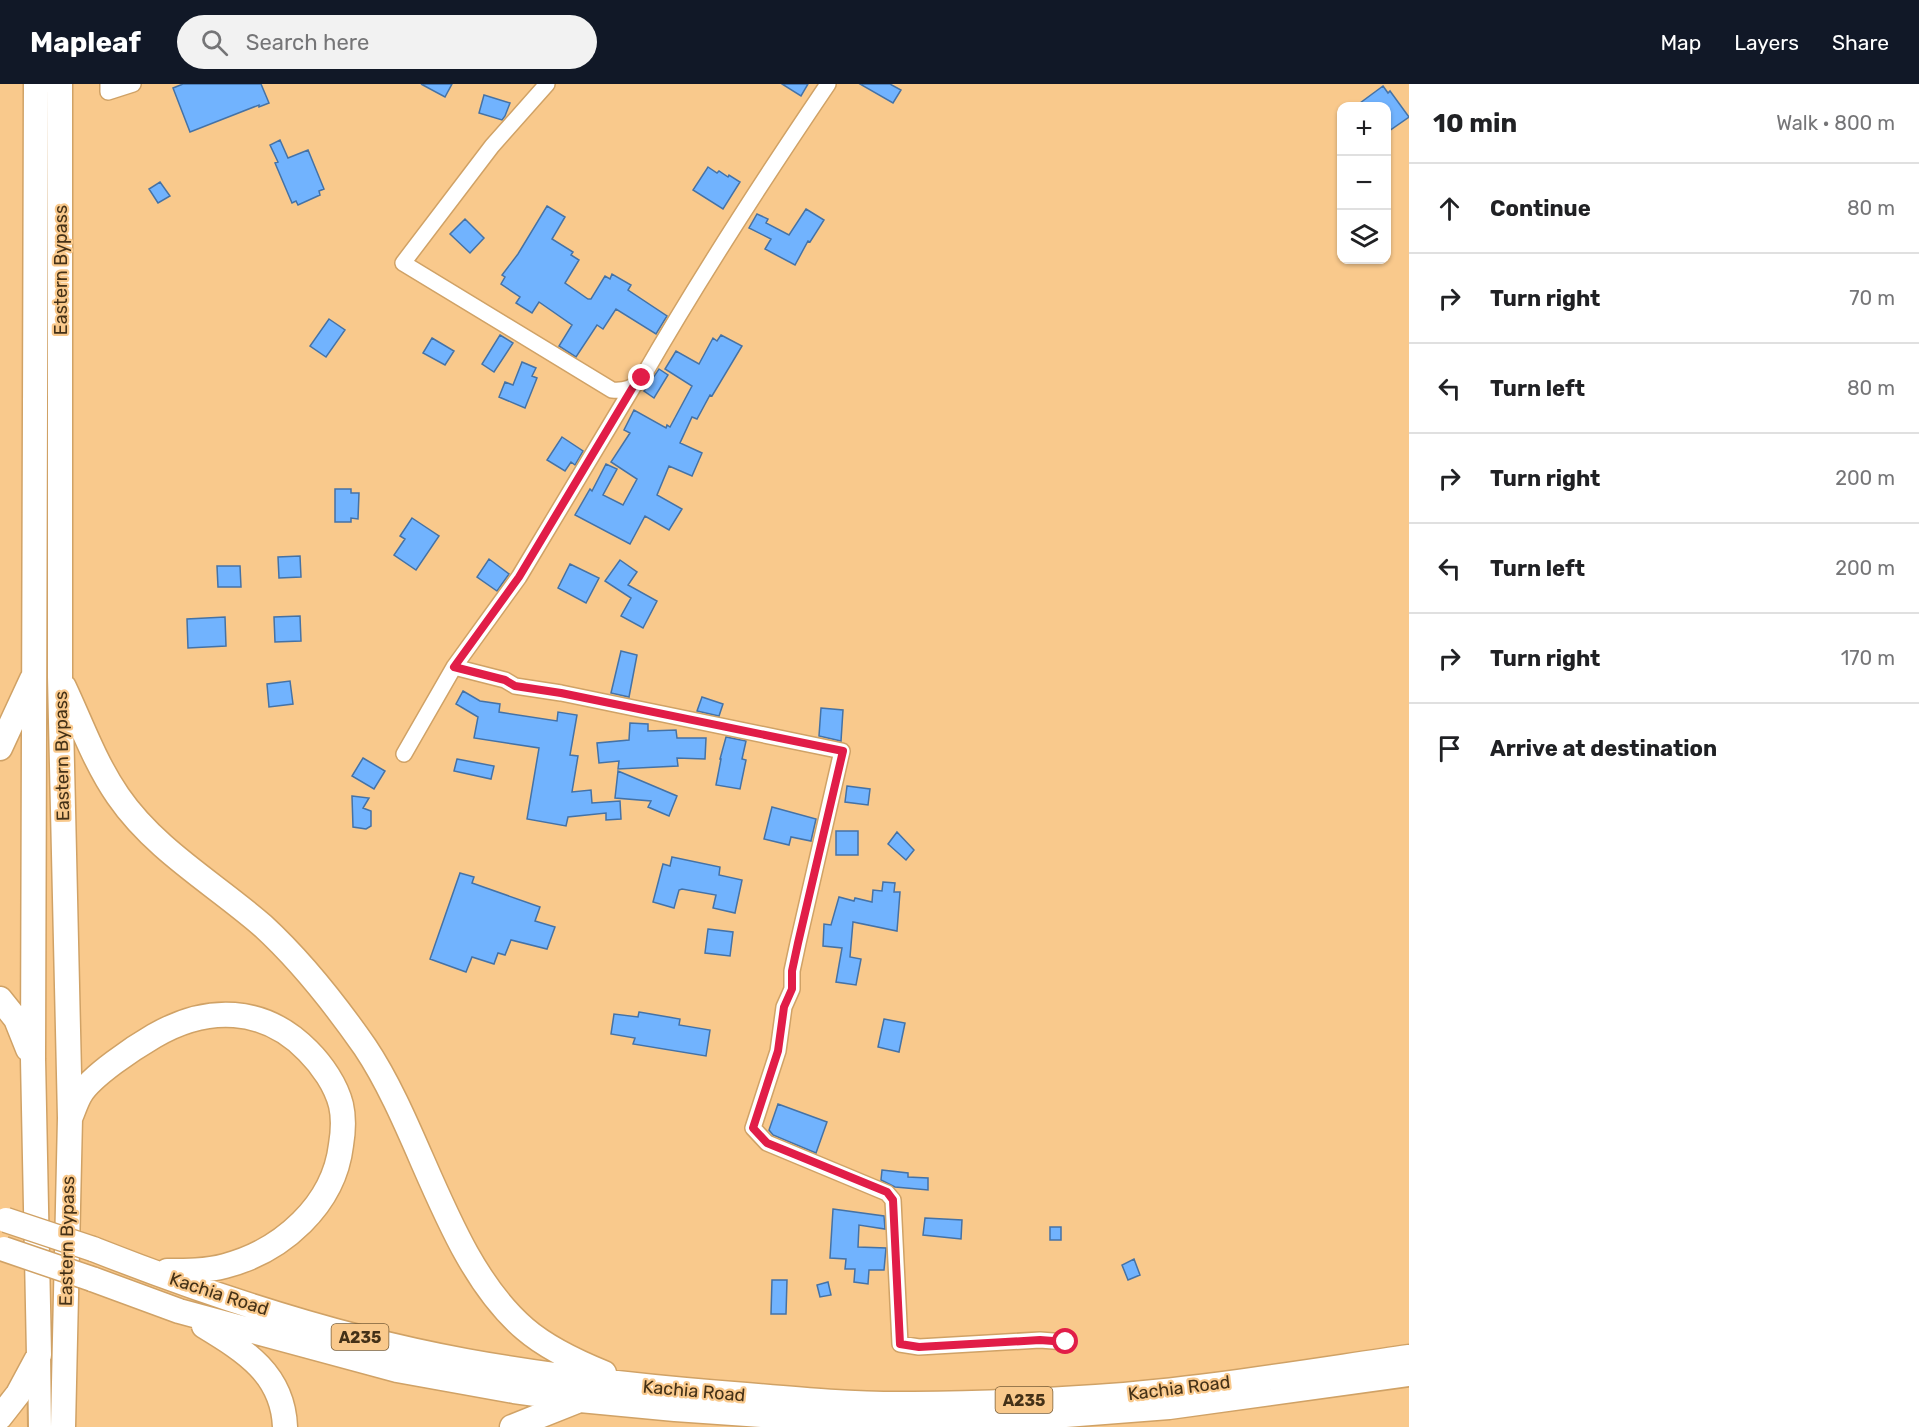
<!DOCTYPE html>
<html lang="en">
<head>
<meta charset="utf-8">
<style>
  :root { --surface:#fff; --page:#f2f2f2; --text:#202124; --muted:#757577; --line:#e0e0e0; --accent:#111827 }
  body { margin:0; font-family:Rubik,sans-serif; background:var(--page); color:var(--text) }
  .controls { position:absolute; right:18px; top:18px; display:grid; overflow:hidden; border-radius:12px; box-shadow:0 2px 4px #0004 }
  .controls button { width:54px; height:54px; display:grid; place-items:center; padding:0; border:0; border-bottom:2px solid var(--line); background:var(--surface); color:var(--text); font:30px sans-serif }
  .stop { position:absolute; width:18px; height:18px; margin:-14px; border:4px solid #e11d48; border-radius:50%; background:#fff }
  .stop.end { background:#e11d48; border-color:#fff; box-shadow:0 2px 6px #0008 }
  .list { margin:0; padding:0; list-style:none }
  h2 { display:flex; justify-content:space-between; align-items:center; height:78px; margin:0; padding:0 24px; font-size:26px }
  h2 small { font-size:20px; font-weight:400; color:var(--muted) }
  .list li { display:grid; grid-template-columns:39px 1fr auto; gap:18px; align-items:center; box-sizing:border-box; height:90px; padding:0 24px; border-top:2px solid var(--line) }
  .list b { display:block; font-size:22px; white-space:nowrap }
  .list em { font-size:20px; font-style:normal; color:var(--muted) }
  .icon { flex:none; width:33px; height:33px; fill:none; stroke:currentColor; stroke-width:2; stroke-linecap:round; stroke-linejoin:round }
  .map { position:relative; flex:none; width:1409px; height:1343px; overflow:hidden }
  header { display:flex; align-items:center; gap:36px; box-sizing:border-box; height:84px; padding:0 30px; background:var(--accent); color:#fff }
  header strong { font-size:28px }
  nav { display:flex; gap:33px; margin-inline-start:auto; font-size:21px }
  .search { width:420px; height:54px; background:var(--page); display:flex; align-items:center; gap:15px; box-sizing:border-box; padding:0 21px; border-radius:33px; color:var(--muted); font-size:22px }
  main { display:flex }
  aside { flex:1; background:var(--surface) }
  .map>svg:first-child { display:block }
  .building { fill:#71b3fe; stroke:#4572a5; stroke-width:1.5 }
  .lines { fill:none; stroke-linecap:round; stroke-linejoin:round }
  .minor-casing { stroke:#d0a266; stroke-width:18 }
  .primary-casing { stroke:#d0a266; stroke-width:26 }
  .trunk-casing { stroke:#d0a266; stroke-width:27 }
  .minor { stroke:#fff; stroke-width:15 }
  .primary { stroke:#fff; stroke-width:22 }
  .trunk { stroke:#fff; stroke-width:24 }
  .trunk-bridge-casing { stroke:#d0a266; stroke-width:27; stroke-linecap:butt }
  .trunk-bridge { stroke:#fff; stroke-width:24 }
  .route { stroke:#e11d48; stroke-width:8 }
  .labels { text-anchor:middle; stroke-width:4.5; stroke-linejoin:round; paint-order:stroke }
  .shield { fill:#f9c98c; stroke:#7a5f3a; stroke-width:1.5 }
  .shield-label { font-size:16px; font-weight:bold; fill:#443117 }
  .street-label { font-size:18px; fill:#443117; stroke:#f9c98c }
</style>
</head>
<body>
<header>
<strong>Mapleaf</strong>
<div class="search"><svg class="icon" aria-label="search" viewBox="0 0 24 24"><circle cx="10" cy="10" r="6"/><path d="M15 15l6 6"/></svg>Search here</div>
<nav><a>Map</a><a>Layers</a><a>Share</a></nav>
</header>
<main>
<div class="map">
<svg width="1409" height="1343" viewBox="0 0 1409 1343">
  <rect width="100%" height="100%" fill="#f9c98c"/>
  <path class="building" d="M183 0H261L269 19 259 23V21L190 48 173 4Z
    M421 0H452L445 13Z
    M782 0H808L801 12Z
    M860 0H890L901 6 893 19Z
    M1383 2 1388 9 1390 7 1409 33 1386 49V22H1356Z
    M484 11 510 19 505 32 502 36 479 29Z
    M280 56 288 74 308 66 324 105 319 107 320 111 298 121 296 117 292 119 275 79 278 78 270 61Z
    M708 83 717 89 719 87 728 93 729 91 740 98 723 125 693 106Z
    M160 98 170 112 158 119 149 105Z
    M547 122 565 133 552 155 573 168 571 171 579 176 565 199 588 215H591L605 192 610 195 612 190 631 201 628 206 667 232 656 250 616 225 603 245 597 241 576 273 559 262 572 241 539 218 532 229 516 219 520 213 501 200 505 193 502 191 518 170Z
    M806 125 824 136 810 158 808 157 795 181 765 165 771 155 749 144 757 130 768 135 766 139 789 151Z
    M465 135 484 154 470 169 450 150Z
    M329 235 345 246 326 273 310 262Z
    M500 251 513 259 494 288 482 280Z
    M721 251 742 262 712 312 710 311 697 335 692 333 680 359 702 369 692 392 669 382 657 411 682 425 669 446 645 432 630 460 575 431 590 405 592 407 606 380 617 385 603 411 623 421 637 395 611 378 630 349 624 346 634 326 666 344 667 341 670 343 692 302 665 285 676 267 699 280 713 254 717 257Z
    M432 254 454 267 445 281 423 269Z
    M522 278 536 284 532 292 537 294 525 324 499 313 505 298 513 301Z
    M659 285 668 291 654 314 644 307Z
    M562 353 583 367 575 381 571 378 565 387 547 376Z
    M335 405H351V409H359L358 435 351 434V438H335Z
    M412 434 439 452 416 486 394 471 405 455 400 452Z
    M300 472 301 493 279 494 278 473Z
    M489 475 509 490 497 507 477 493Z
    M620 476 637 488 628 501 657 517 643 544 621 532 631 514 605 497Z
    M570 480 599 494 586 519 558 504Z
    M217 482H240L241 503H218Z
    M300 532 301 557 275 558 274 533Z
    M225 533 226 562 188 564 187 535Z
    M621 567 637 571 629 613 611 609Z
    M290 597 293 620 269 623 267 600Z
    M463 607 480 617 500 620 499 628 557 637 558 628 577 631 570 671 578 672 572 708 591 706 592 719 620 717 621 735 606 736V729L568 733 566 742 527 735 539 664 474 654 478 633 456 620Z
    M702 613 723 620 719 632 697 627Z
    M821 624 843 626 841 657 819 652Z
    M630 639 648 640V647L676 646 677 654H706L705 675 677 674 678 682 618 685 619 677 599 679 597 659 629 656Z
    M726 653 746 657 742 675 746 676 740 705 716 701 721 675H720Z
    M363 674 385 687 374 705 352 692Z
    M457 675 494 682 491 695 454 687Z
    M618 687 677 712 669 732 648 723 651 717 615 714Z
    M847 702 870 705 868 721 845 718Z
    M352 712 369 714 363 724 371 727V742L366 745 353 743Z
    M772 723 816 735 811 757 791 753 789 761 764 755Z
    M836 747H858V771H836Z
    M897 748 914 766 906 776 888 760Z
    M672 773 720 783 719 791 742 796 735 829 713 824 716 811 682 805 679 806 674 824 653 818 663 780 670 782Z
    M460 789 474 793 472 799 540 823 535 837 555 843 547 865 511 856 505 871 498 869 494 880 472 873 466 888 430 875Z
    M883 798 895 799 894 808H900L897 847 853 838 850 873 861 875 856 901 836 898 842 864 823 862 824 840 831 841 839 813 854 817 855 814 872 818 873 806 882 807Z
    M708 845 733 848 730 872 705 869Z
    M639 928 680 935 679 941 710 946 706 972 633 960 635 954 611 950 614 930 638 933Z
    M884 935 905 939 899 968 878 963Z
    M778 1020 827 1038 816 1069 773 1051 769 1046Z
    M882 1086 908 1089V1093L928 1094V1106L895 1103 881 1096Z
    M833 1125 884 1132 885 1145 859 1141 858 1163 886 1164 884 1186H869L868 1200 854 1198 855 1185H845L846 1175 830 1174Z
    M925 1134 962 1136 961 1155 923 1151Z
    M1050 1143H1061V1156H1050Z
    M1134 1175 1140 1191 1128 1196 1122 1181Z
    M772 1196H787L786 1230H771Z
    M828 1198 831 1211 820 1213 817 1201Z"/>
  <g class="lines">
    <g class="minor-casing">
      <path id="minor" d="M108 0V8L133 0
        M547 0 492 62 403 179 612 306C626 307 633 304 642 294 700 193 763 96 828 0
        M454 583 505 596 515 602 561 609 842 667 798 859 792 887V905L784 923 778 967 753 1044 767 1059 887 1109 893 1116 900 1260 919 1263 1040 1256 1066 1258
        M404 670 454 583 519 493 633 303"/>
    </g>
    <g class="primary-casing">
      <path id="primary" d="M39 1271 40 1343"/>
    </g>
    <g class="trunk-casing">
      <path id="trunk" d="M60 0V593L70 1034 63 1343
        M64 603C81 639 95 679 118 712 155 766 215 800 263 842 301 877 335 920 365 963 422 1048 448 1179 525 1245 547 1264 577 1278 604 1289
        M0 664 32 595
        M0 915 16 935 28 965
        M71 1032C74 1025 76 1018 80 1011 91 992 135 963 154 952 207 921 264 922 308 967 322 981 336 1001 341 1021 344 1034 343 1049 341 1061 334 1121 282 1167 225 1182 206 1187 186 1187 167 1187
        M93 1165C212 1212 340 1254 466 1277 559 1294 653 1304 746 1311 802 1316 858 1321 914 1320 974 1320 1035 1317 1096 1313 1200 1306 1305 1288 1409 1273
        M92 1195 179 1227 397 1286 514 1307 580 1316 675 1325 833 1336 1053 1332 1169 1323 1409 1290
        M204 1242C245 1267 283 1290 285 1343
        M0 1333 18 1310 39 1271 33 975 36 0
        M512 1343 577 1317"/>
    </g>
    <use href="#minor" class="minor"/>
    <use href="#primary" class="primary"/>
    <use href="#trunk" class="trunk"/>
    <g class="trunk-bridge-casing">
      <path id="trunk-bridge" d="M6 1136 93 1165
        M4 1165 92 1195"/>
    </g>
    <use href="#trunk-bridge" class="trunk-bridge"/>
  </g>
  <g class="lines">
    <path class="route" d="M642 294 633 303 519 493 454 583 505 596 515 602 561 609 843 667 798 859 792 887V905L784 923 778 967 753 1044 767 1059 887 1108 893 1116 900 1260 919 1263 1040 1256 1066 1258"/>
  </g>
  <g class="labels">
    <g class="shield">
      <rect x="331.5" y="1240" width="57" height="26" rx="4.5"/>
      <rect x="995.5" y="1303" width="57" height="26" rx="4.5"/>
    </g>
    <g class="shield-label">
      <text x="360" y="1259">A235</text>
      <text x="1024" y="1322">A235</text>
    </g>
    <g class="street-label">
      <text transform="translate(61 186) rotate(-90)" y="6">Eastern Bypass</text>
      <text transform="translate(62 672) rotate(-91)" y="6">Eastern Bypass</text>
      <text transform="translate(67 1157) rotate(-89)" y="6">Eastern Bypass</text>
      <text transform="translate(219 1210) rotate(18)" y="6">Kachia Road</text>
      <text transform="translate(1179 1304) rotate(-7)" y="6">Kachia Road</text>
      <text transform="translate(694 1307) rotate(5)" y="6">Kachia Road</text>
    </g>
  </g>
</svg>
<div class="controls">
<button>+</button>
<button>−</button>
<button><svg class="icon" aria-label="layers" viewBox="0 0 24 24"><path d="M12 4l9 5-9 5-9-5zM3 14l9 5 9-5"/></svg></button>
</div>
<div class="stop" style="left:1066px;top:1258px"></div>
<div class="stop end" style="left:642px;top:294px"></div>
</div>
<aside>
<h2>10 min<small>Walk · 800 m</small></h2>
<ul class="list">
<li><svg class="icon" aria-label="ahead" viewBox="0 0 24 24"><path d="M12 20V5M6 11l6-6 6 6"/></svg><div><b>Continue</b></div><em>80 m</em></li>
<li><svg class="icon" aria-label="right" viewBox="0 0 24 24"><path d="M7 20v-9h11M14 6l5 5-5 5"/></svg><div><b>Turn right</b></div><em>70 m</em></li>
<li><svg class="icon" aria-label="left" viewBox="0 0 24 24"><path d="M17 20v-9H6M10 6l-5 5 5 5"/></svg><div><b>Turn left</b></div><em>80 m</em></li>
<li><svg class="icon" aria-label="right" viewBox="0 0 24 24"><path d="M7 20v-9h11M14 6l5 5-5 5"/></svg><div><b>Turn right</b></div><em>200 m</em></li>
<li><svg class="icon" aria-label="left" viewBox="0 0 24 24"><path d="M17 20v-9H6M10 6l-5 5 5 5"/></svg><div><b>Turn left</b></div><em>200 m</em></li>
<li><svg class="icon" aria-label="right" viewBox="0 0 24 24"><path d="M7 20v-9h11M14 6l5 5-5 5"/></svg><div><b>Turn right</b></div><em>170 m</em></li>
<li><svg class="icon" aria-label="arrive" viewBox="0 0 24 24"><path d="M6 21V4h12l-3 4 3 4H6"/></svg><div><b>Arrive at destination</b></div></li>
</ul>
</aside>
</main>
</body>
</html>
